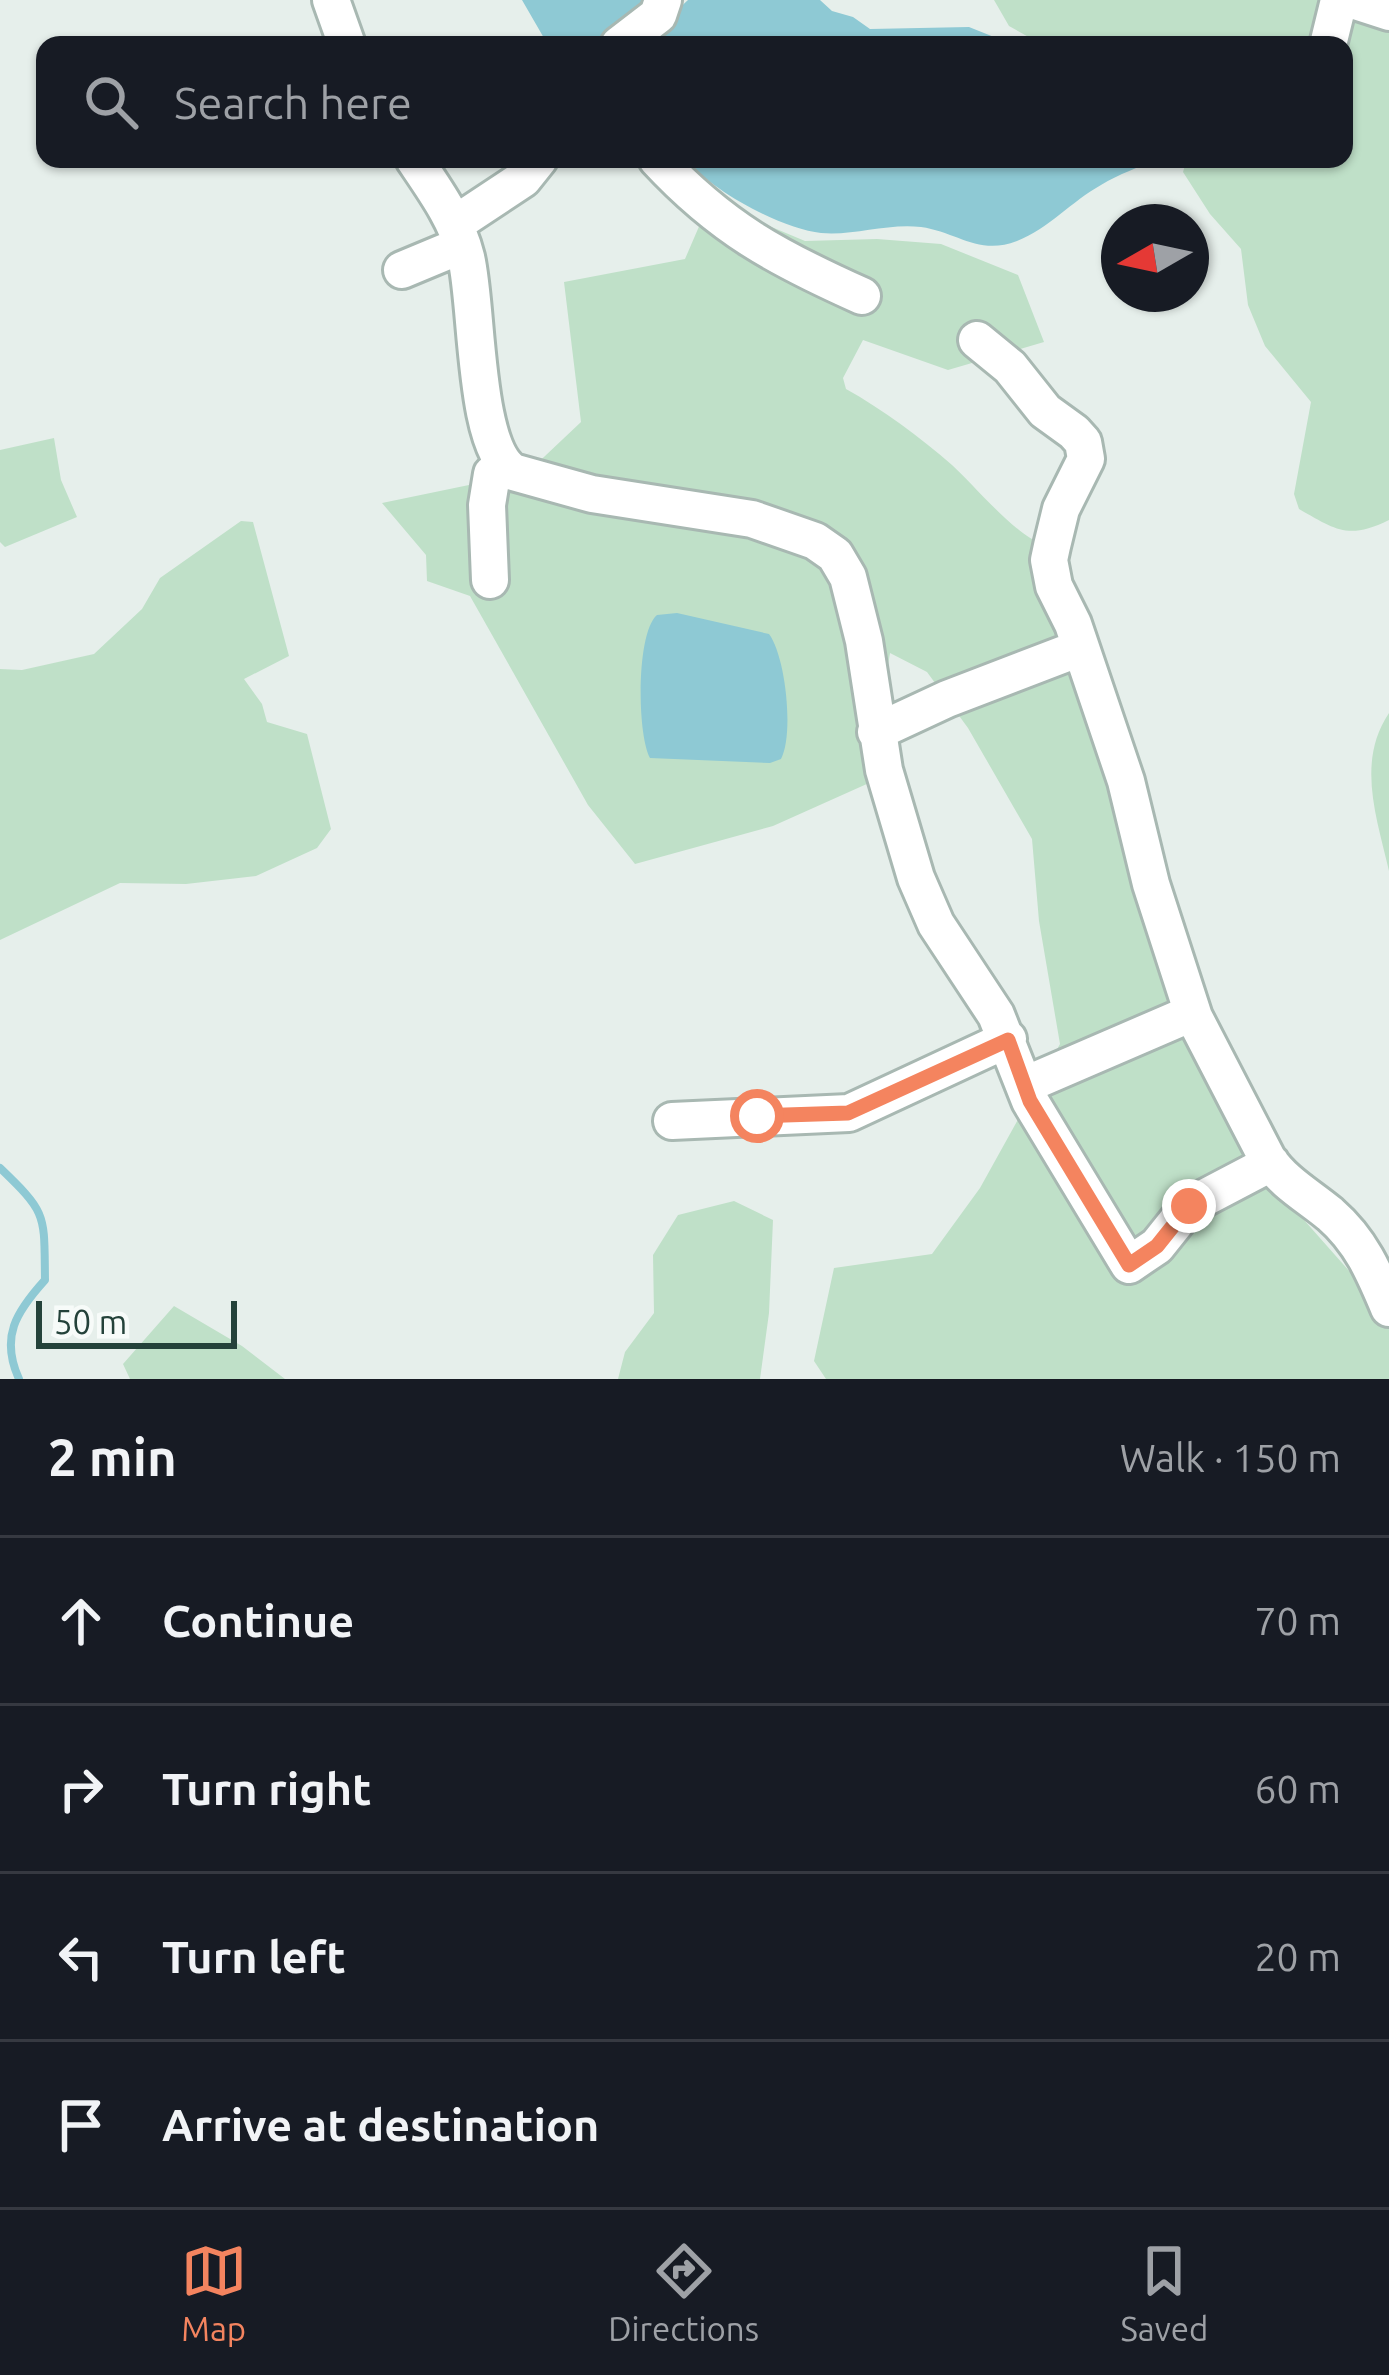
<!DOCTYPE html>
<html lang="en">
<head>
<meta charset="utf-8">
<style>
  :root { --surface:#171b24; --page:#242831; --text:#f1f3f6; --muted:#9ea1a6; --line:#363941; --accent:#f4845f }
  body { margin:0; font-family:Ubuntu,sans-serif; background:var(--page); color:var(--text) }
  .compass { position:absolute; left:1101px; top:204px; width:108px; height:108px; border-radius:50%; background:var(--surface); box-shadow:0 3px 9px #0004; rotate:261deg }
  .scale { position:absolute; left:36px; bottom:30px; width:201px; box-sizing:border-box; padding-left:12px; border:6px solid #24423a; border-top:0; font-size:33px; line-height:42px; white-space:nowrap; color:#24423a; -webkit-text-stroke:9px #f7fbf9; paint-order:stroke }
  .stop { position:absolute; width:36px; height:36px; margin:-27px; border:9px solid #f4845f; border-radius:50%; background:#fff }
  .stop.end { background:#f4845f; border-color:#fff; box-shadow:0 3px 12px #0008 }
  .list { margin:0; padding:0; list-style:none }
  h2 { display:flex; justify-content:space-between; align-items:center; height:156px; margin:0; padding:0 48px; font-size:51px }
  h2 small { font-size:39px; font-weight:400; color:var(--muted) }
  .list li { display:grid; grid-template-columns:78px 1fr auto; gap:36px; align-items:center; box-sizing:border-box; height:168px; padding:0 48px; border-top:3px solid var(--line) }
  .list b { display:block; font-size:45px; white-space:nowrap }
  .list em { font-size:39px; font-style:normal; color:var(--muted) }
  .icon { flex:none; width:66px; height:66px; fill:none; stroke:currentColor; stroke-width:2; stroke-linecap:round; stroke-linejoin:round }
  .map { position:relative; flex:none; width:1389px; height:1379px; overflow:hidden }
  .search { position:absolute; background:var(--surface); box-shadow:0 3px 9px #0004; left:36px; right:36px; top:36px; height:132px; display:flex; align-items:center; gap:30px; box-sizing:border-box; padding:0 42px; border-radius:24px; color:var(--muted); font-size:45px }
  .sheet { height:828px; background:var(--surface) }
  nav { display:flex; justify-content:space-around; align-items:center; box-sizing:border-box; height:168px; border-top:3px solid var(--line); background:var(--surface); font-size:33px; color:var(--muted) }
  nav a { display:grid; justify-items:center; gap:6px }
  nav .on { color:var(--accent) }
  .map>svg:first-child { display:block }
  .green { fill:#bfe0c8 }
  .water { fill:#8ec9d4 }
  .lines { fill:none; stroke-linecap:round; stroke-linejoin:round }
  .stream { stroke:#8ec9d4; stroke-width:8 }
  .minor-casing { stroke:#a8b8b2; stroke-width:42 }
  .minor { stroke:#fff; stroke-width:36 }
  .route { stroke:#f4845f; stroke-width:15 }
</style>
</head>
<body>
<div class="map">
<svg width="1389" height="1379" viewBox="0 0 1389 1379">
  <rect width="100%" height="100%" fill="#e6efeb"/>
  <path class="green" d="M994 0H1389V520C1348 540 1336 530 1299 509L1294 494 1311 402 1265 346 1248 305 1241 249 1210 214 1183 172 1187 159H1344V45H1043L1009 26Z
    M710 201 805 241 877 239 941 244 1018 275 1044 342 948 370 863 340 843 378 846 389C882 409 920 437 952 465 974 485 1017 537 1043 544L1172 1016 1222 1105 1281 1194 1389 1316V1379H826L814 1361 834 1268 932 1254 980 1188 1060 1044 1039 921 1032 839 968 728 927 672 890 653 869 783 773 826 635 864 588 805 470 596 427 581 426 555 382 503 527 473 581 422 564 282 685 259Z
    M54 438 61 480 77 517 5 547 0 542V450Z
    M241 521 253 522 289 656 244 679 262 704 267 722 307 734 331 829 317 848 256 876 186 884 120 883 0 940V669L22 670 94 654 142 609 160 578Z
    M1389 713V871C1377 818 1356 762 1389 713Z
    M734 1201 773 1220 769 1313 760 1379H618L625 1352 654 1313 653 1255 678 1215Z
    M174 1306 242 1346 285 1379H130L123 1364Z"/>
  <path class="water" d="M522 0H653L602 45H548Z
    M688 0H820L832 11 853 17 870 29 969 27 1014 45H640Z
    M687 159H1159C1139 167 1119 174 1101 185 1072 201 1048 229 1017 241 979 256 957 232 921 227 887 223 854 236 821 233 782 229 709 190 687 159Z
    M677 613 769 634C786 657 794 735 781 759L770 763 650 758C637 734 636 633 657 615Z"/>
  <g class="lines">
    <path class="stream" d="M0 1168C48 1214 44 1214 45 1280 16 1312 0 1337 19 1379"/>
    <g class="minor-casing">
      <path id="minor" d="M331 0 347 45
        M1352 0 1389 12
        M619 45 658 15 663 0
        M1328 45 1339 0
        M414 159C435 190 457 220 466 257 478 306 473 446 513 472L592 494 752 519 815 541 835 555 848 577 864 641 884 770 916 878 936 924 996 1015 1030 1101 1129 1265 1157 1246 1189 1206 1271 1163
        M657 159C721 228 777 258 862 296
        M455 224 523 179 539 159
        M402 270 462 245
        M977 340 1010 367 1045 411 1074 432 1083 442 1086 459 1061 509 1052 546 1049 560 1054 586 1073 624 1126 781 1151 884 1194 1017 1267 1158C1284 1183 1307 1195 1330 1214 1361 1241 1374 1272 1389 1308
        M490 580 487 505 492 474 504 466
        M876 732 947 699 1080 648
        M1025 1085 1192 1013
        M672 1121 849 1113 1008 1039"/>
    </g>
    <use href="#minor" class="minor"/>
  </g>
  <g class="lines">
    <path class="route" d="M757 1116 848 1113 1008 1040 1030 1101 1129 1265 1157 1246 1189 1206"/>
  </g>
</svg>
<svg class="compass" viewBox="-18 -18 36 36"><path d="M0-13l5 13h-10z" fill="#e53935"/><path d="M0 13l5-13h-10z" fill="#9ea1a6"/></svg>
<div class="scale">50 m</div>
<div class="stop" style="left:757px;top:1116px"></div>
<div class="stop end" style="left:1189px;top:1206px"></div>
<div class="search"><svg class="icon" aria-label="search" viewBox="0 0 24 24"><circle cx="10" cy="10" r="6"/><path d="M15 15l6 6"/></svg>Search here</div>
</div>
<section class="sheet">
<h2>2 min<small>Walk · 150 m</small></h2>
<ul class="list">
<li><svg class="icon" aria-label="ahead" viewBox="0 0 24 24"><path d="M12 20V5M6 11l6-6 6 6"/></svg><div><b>Continue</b></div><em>70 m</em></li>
<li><svg class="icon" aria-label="right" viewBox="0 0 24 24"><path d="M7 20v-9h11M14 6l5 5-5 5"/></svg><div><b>Turn right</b></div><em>60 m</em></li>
<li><svg class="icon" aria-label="left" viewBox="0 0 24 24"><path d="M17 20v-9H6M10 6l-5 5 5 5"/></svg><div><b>Turn left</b></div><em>20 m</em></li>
<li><svg class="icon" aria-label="arrive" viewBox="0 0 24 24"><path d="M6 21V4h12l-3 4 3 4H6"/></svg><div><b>Arrive at destination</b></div></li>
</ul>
</section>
<nav>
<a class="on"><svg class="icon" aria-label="map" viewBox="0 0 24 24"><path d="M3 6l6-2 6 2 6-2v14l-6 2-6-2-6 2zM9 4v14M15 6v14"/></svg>Map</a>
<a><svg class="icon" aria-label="directions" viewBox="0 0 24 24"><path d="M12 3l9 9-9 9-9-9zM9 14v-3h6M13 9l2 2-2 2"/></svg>Directions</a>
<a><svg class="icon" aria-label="saved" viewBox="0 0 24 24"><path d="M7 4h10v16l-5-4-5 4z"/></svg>Saved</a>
</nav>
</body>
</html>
